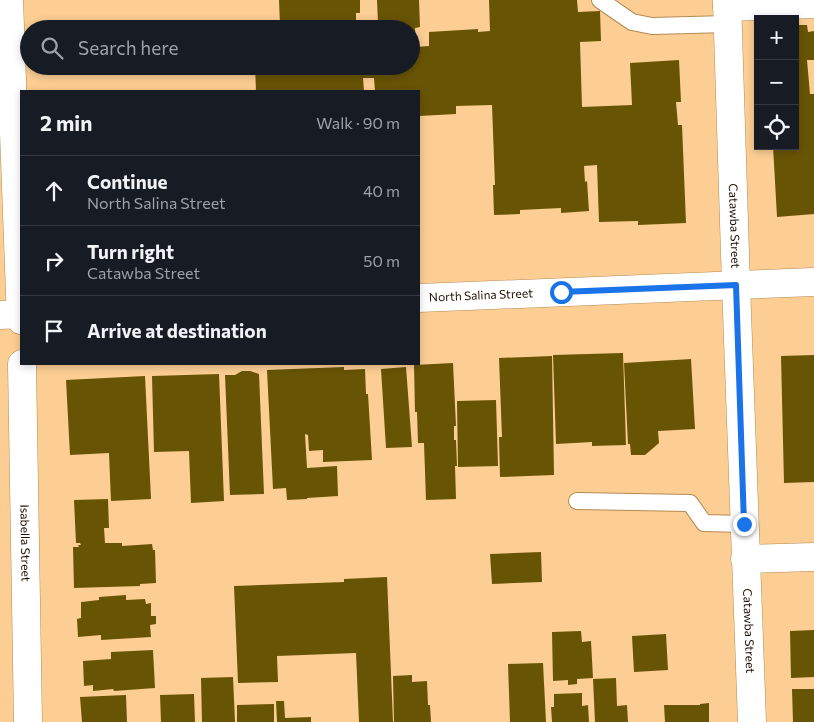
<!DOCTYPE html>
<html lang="en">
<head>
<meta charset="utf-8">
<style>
  :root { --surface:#171b24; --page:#20242c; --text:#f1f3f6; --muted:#9ea1a6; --line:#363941 }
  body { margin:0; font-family:Commissioner,sans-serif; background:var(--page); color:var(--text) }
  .controls { position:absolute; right:15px; top:15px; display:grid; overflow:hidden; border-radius:0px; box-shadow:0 2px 8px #0003 }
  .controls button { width:45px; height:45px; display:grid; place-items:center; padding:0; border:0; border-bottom:1px solid var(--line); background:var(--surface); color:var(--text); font:25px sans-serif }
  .stop { position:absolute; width:15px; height:15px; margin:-11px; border:4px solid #1a73e8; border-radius:50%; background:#fff }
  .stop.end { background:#1a73e8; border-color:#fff; box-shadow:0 1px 5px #0008 }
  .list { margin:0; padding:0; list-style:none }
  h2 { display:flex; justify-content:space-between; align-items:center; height:65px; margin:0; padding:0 20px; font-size:21px }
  h2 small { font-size:16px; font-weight:400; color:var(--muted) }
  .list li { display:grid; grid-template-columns:32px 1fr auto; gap:15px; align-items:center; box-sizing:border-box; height:70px; padding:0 20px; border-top:1px solid var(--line) }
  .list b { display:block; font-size:19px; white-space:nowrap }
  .list p { margin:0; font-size:16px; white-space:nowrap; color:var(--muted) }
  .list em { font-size:16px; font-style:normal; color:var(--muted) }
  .icon { flex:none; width:28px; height:28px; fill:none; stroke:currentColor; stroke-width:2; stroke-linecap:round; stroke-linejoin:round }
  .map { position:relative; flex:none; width:814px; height:722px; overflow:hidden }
  .search { position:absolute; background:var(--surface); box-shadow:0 2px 8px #0003; left:20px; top:20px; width:400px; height:55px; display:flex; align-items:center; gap:12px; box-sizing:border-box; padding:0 18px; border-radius:28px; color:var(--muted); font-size:19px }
  .panel { position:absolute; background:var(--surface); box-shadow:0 2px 8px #0003; left:20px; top:90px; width:400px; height:275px; border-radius:0px }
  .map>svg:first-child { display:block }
  .building { fill:#685405 }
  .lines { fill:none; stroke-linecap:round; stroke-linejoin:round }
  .service-casing { stroke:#b58a51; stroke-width:18 }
  .minor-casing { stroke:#b58a51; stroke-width:29 }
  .tertiary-casing { stroke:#b58a51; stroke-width:29 }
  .primary-casing { stroke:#b58a51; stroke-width:29 }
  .service { stroke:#fff; stroke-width:16 }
  .minor { stroke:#fff; stroke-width:28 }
  .tertiary { stroke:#fff; stroke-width:28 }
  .primary { stroke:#fff; stroke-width:28 }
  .route { stroke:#1a73e8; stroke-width:6 }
  .labels { text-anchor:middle; stroke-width:5; stroke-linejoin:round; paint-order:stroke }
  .street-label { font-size:12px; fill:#1e0e00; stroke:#fbdfbc }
</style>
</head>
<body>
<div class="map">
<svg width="814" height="722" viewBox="0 0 814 722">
  <rect width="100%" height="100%" fill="#fcce93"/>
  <path class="building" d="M279 0H360V13H356V22H361L362 24H378L377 0H419L420 27 415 28 416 47 429 46V32L478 29V32L490 31 489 0H577L578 12 600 11 601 41 580 42 582 107 632 105 630 63 679 60 681 102H676L678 125H682L686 223 638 225V221L599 222 597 165 584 166 585 182 587 181 589 211 561 213V208L520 210V214L494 215 493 185H495L492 105 456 106V114L419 116V91H375L374 78H363L364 91H256L255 66H411V29H254V26L280 25Z
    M795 25H807L808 32 814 31V60H807L810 94H814V214L777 217 773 146H795Z
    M623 353 626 445 592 446V442L556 444 553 355Z
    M814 355V482L784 483 781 356Z
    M552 356 554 475 500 477 499 437H502L499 358Z
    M691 359 695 429 658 431 659 443 645 455H631L630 444H628L624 363Z
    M453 363 456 426H454V440H456L457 466H455L456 499 426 500 424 443H418L417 412H415L414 365Z
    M344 367V370L365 369 366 394H368L372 460 323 462V450L309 451 308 435 305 434 307 468 337 466 338 496 307 498V499L287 500 286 488 273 489 267 370Z
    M406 367 412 447 386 448 381 369Z
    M242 371H250L259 374 264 494 230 495 225 375H235Z
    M219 374 224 501 191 503 189 451 154 452 152 376Z
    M145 376 151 499 111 501 109 453 70 455 66 380Z
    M496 400 498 466 458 467 457 401Z
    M108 499 109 528H104L105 543H122V546L152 544 153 550H155L156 583 140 584V586L74 588 73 547H79L78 545H81L80 543H76L74 500Z
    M541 552 542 582 492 584 490 554Z
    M387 577 393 722H359L356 653 277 656 278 682 238 683 234 586 344 582V579Z
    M126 595V600L145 599 146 604 151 603V616H156V624L150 625 151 637 101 640V635L78 637 77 619 81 618V602L99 600V597Z
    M814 630V677L791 678 790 631Z
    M581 631 582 642 591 641 593 678 577 679V684L568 685V680L553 681 552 632Z
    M666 634 668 670 634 672 632 636Z
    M153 650 155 688 114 691 113 689 93 691V685L84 686 83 661 111 659V652Z
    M543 663 546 722H510L508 664Z
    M412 675V682L427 681 428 705H430L431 722H394L393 676Z
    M233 677 235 722H202L201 678Z
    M616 678 617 706 627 705 628 722H595L593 679Z
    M792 689H814V722H793Z
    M582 693V706L588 705 589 722H552L551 707H554V694Z
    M194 694 195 722H161L160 695Z
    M126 695 127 722H82L80 697Z
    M276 701H284L285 718 311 717V722H277Z
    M709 703V722H665L664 705H700V704Z
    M274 704V722H237V705Z"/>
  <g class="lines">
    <g class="service-casing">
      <path id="service" d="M600 0 632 22 652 26 728 24
        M577 501 690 503 704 523 744 524"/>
    </g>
    <g class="minor-casing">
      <g id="minor">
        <path d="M9 0 21 320"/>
        <path id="s1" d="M727 0 736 285"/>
        <path d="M727 7 814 4"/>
        <path id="s2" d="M22 364 28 722"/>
        <path d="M745 559 814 557"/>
      </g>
    </g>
    <g class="tertiary-casing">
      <g id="tertiary">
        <path id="s3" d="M736 285 752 722"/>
      </g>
    </g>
    <g class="primary-casing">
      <g id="primary">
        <path id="s4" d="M419 298 814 282"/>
        <path d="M0 315 21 314"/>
      </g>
    </g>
    <use href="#service" class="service"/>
    <use href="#minor" class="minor"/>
    <use href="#tertiary" class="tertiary"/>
    <use href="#primary" class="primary"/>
  </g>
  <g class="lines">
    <path class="route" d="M561 292 736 285 744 524"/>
  </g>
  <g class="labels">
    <g class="street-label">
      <text dy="4" stroke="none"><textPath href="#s1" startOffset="226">Catawba Street</textPath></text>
      <text dy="4" stroke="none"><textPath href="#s4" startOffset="62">North Salina Street</textPath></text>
      <text dy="4" stroke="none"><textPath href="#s2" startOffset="179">Isabella Street</textPath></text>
      <text dy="4" stroke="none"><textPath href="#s3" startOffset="346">Catawba Street</textPath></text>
    </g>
  </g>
</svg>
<div class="controls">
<button>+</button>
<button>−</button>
<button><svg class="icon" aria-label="locate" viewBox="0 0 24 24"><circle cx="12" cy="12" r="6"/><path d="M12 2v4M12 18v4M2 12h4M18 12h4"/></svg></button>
</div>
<div class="stop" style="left:561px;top:292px"></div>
<div class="stop end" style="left:744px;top:524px"></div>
<div class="search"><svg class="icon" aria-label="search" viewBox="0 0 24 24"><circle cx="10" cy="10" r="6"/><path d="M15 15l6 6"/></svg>Search here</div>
<section class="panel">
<h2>2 min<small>Walk · 90 m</small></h2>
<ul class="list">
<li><svg class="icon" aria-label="ahead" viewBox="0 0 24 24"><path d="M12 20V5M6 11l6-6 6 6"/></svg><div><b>Continue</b><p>North Salina Street</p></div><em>40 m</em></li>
<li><svg class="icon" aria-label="right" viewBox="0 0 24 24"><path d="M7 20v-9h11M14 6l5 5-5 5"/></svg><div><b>Turn right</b><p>Catawba Street</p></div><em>50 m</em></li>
<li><svg class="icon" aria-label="arrive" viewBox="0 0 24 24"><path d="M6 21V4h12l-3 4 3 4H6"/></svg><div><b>Arrive at destination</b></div></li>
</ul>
</section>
</div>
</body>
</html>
